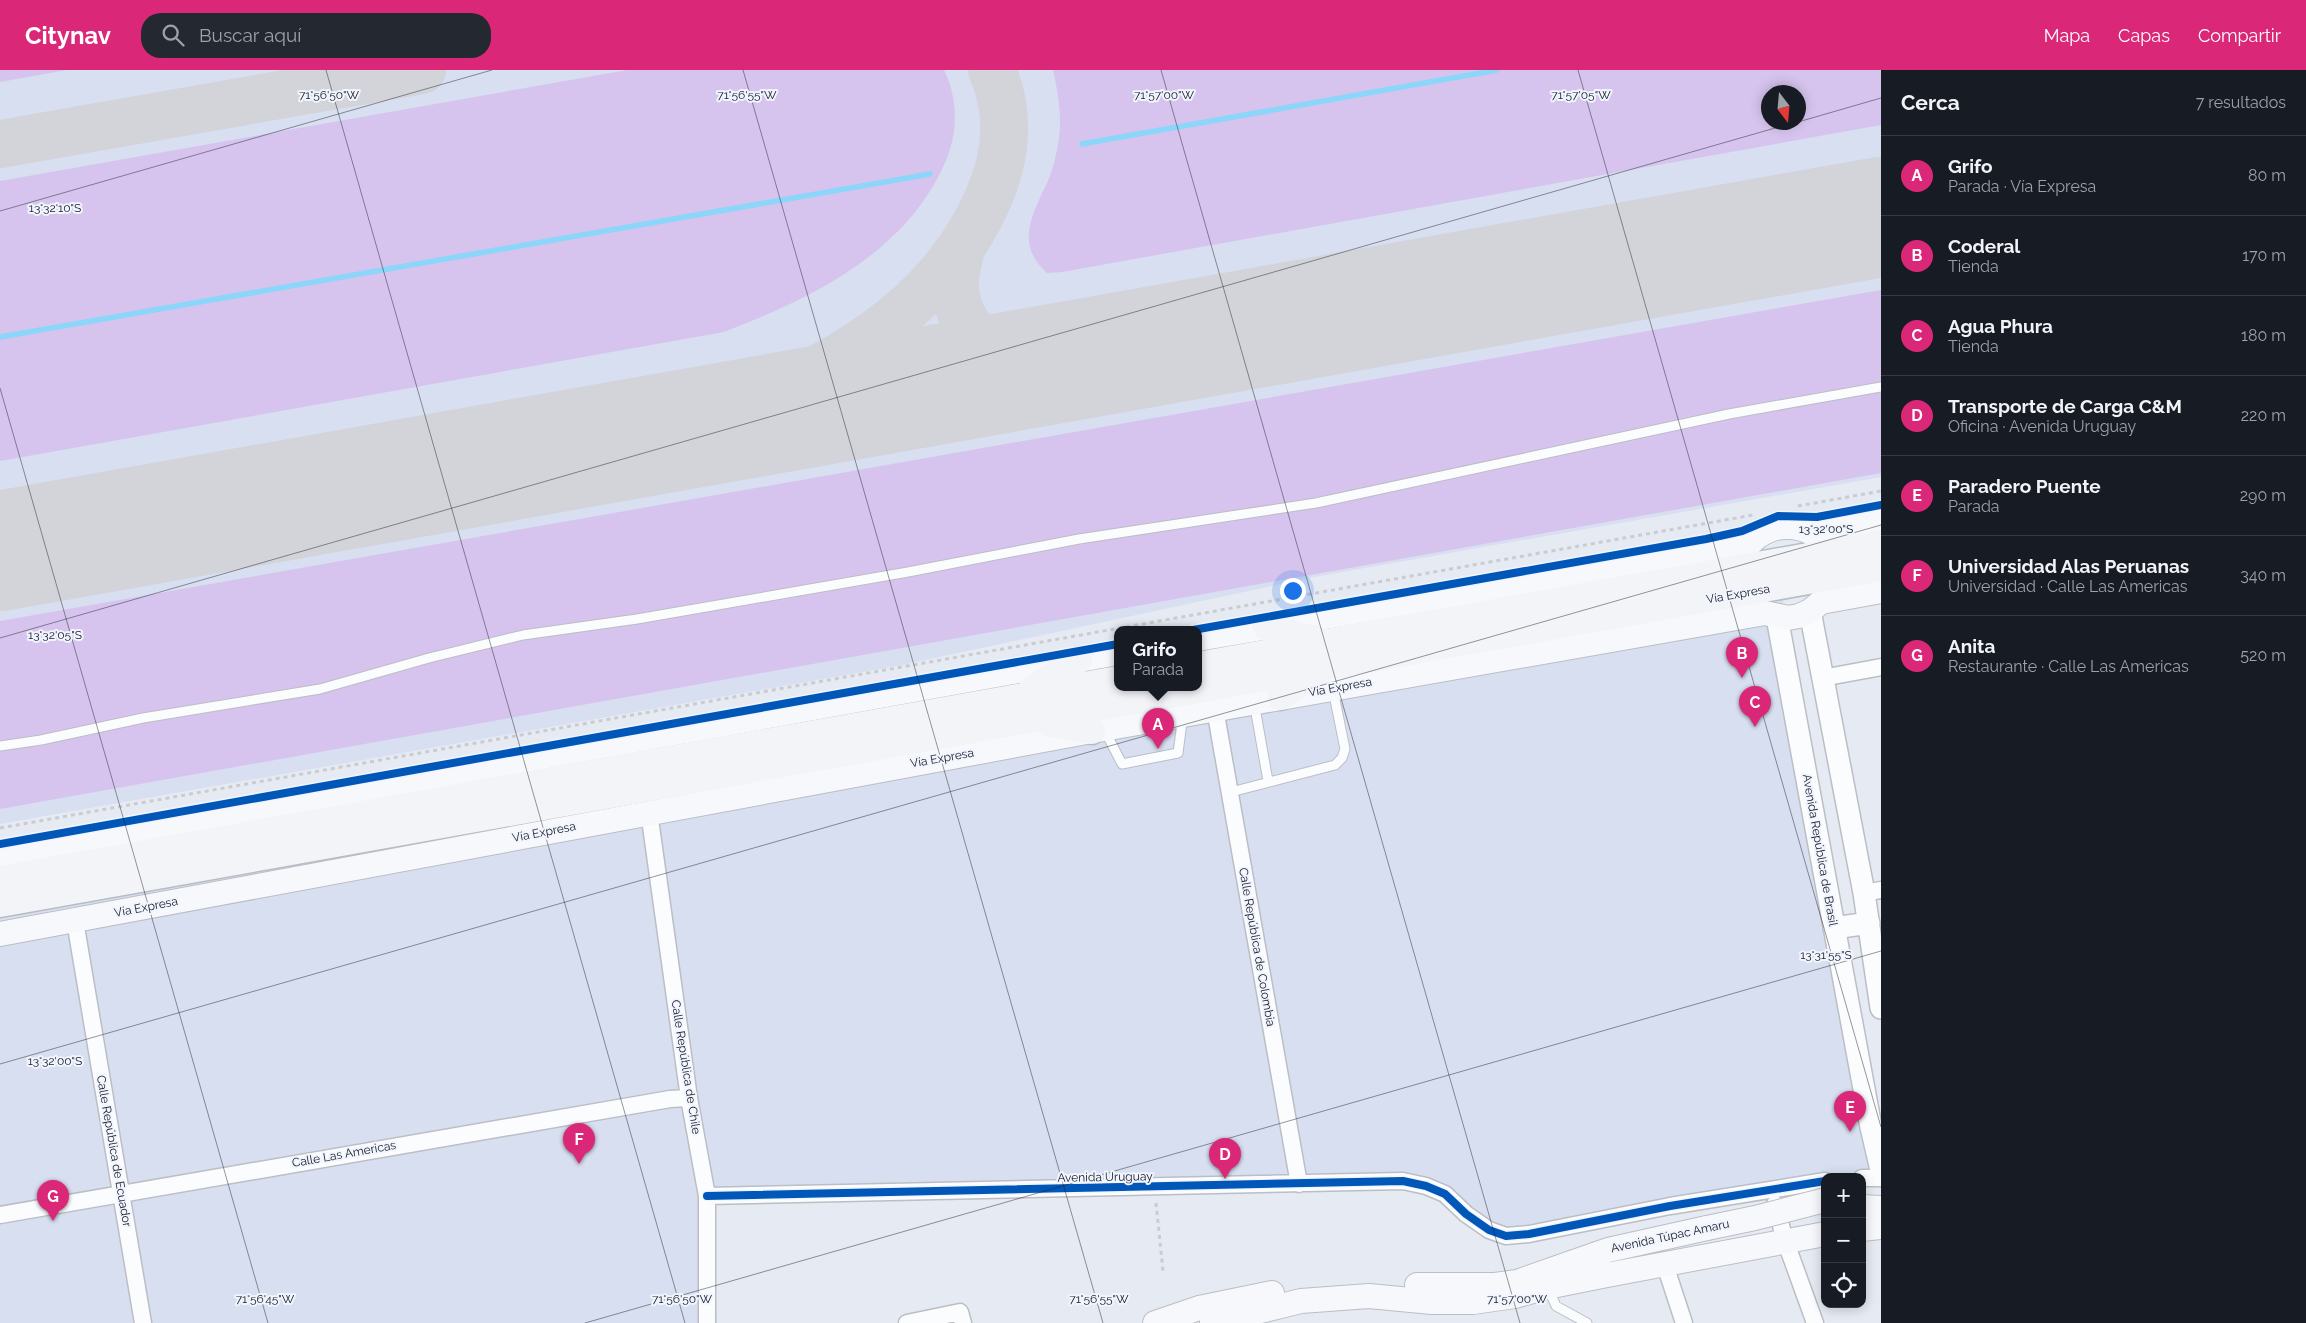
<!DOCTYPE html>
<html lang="es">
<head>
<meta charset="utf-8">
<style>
  :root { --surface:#171b24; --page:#242831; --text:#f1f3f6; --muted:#9ea1a6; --line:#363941; --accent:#db2777 }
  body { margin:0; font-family:Raleway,sans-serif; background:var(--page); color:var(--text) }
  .controls { position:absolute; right:15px; bottom:15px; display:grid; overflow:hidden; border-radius:10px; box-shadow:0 2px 12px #0003 }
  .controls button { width:45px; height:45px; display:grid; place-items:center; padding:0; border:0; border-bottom:1px solid var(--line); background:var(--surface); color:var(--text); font:25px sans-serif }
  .compass { position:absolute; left:1761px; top:15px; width:45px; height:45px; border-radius:50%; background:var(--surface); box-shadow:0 2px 12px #0003; rotate:164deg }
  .you { position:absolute; left:1292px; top:520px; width:18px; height:18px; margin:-12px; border:4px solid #fff; border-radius:50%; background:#1a73e8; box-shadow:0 0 0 8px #1a73e833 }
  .badge { display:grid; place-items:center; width:32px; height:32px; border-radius:50%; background:var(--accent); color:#fff; font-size:16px; font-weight:700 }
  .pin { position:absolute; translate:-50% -41px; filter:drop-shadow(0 1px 2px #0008) }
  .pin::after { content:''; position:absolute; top:26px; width:18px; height:15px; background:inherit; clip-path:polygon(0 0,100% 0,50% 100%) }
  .popup { position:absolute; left:1114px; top:556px; width:88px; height:65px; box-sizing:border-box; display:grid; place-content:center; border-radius:10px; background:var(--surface); filter:drop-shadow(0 1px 4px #0005); font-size:16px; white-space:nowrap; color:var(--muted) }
  .popup b { font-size:19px; color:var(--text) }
  .popup::after { content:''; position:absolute; left:50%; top:100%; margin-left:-10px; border:10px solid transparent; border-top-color:var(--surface) }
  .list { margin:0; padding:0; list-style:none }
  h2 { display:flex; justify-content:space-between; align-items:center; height:65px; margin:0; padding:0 20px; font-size:21px }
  h2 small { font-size:16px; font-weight:400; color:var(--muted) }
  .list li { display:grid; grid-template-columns:32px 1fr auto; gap:15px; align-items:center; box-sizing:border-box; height:80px; padding:0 20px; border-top:1px solid var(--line) }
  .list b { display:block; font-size:19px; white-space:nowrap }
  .list p { margin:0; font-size:16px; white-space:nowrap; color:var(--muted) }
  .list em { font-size:16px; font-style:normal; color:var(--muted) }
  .icon { flex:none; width:28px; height:28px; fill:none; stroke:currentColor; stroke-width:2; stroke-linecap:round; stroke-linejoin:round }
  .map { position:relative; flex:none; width:1881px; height:1253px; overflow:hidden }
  header { display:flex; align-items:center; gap:30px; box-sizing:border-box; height:70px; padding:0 25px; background:var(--accent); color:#fff }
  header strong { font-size:24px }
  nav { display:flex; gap:28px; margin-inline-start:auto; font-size:18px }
  .search { width:350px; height:45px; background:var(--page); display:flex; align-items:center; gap:12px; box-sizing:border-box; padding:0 18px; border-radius:20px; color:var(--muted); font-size:19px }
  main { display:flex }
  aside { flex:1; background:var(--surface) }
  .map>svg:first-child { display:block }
  .built { fill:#d8dff0; fill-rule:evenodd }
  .green { fill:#d6c4ee; fill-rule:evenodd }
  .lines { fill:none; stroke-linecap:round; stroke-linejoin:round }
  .stream { stroke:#8bd6f9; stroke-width:5.5 }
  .taxiway { stroke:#d2d4da; stroke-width:48 }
  .runway { stroke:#d2d4da; stroke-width:120 }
  .service-casing { stroke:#bbbec5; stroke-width:11 }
  .minor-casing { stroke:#bbbec5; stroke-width:19 }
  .tertiary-casing { stroke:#bbbec5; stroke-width:24 }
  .secondary-casing { stroke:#bbbec5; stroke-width:26 }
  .primary-casing { stroke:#b7bdc5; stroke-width:29 }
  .path { stroke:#cbcccf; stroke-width:3; stroke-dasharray:4 4; stroke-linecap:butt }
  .service { stroke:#fbfcfd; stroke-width:9 }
  .minor { stroke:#fbfcfd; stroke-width:16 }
  .tertiary { stroke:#fbfcfd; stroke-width:21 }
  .secondary { stroke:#f7f8fb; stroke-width:24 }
  .primary { stroke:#f2f4f8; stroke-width:26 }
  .secondary-bridge-casing { stroke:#bbbec5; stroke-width:26; stroke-linecap:butt }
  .secondary-bridge { stroke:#f7f8fb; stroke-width:24 }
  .cycleway-casing { stroke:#f1f5ff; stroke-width:11 }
  .cycleway { stroke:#0057b8; stroke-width:8 }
  .ticks { fill:none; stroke:#191b21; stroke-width:1; stroke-opacity:0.45 }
  .labels { text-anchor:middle; stroke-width:4; stroke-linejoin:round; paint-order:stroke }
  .street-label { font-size:12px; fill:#191b21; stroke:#f1f5ff }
  .ticks-label { font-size:12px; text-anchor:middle; fill:#191b21; stroke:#f1f5ff; stroke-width:4; stroke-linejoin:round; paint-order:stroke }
</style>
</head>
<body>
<header>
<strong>Citynav</strong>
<div class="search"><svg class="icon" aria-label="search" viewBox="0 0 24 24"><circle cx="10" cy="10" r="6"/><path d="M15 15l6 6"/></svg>Buscar aquí</div>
<nav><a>Mapa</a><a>Capas</a><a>Compartir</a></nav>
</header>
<main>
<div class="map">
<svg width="1881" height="1253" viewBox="0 0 1881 1253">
  <rect width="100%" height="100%" fill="#e6eaf3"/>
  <path class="built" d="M0 0H1881V407L1314 507 902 595 0 754ZM1768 22H1798V52H1768Z
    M1781 521 1840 836 1881 1098 1862 1107H1825V1120L1530 1162 1479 1155 1449 1130 1411 1116 710 1121 717 1253H0V842Z"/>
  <path class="green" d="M0 0H67L0 12Z
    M627 0H944C959 31 958 64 944 95 904 184 810 229 724 262L0 391V111Z
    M1053 0H1881V55L1062 202 1047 203C1015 175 1032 145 1047 113 1053 99 1057 83 1059 68 1062 46 1058 22 1053 0ZM1798 22V52H1768V22Z
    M1881 220V403L0 739V551Z"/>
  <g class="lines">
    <path class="stream" d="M1082 74 1497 0
      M0 267 930 104"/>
    <path class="taxiway" d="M0 74 422 0
      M961 179C958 191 954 204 955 217 956 246 978 277 1006 287 1024 294 1044 293 1063 292
      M700 356C817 302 937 252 990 124 1007 84 1010 41 992 0"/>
    <path class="runway" d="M0 481 1881 147"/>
    <g class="service-casing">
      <path id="service" d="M1254 632 1268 711
        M1104 659 1122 694 1178 683 1183 645
        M0 676 41 670 143 648 320 619 429 588 523 565 637 549 908 502 1079 469 1316 433 1729 344 1881 317
        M1231 722 1335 695 1342 688 1345 679 1333 620
        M1548 1218 1556 1236 1587 1253"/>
    </g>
    <g class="minor-casing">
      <path id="minor" d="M1822 608 1881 597
        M1215 639 1299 1114
        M649 742 689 1028 707 1126V1253
        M1864 823 1881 820
        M75 851 143 1253
        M1862 1108H1881
        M707 1126 1403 1111 1426 1116 1445 1124 1466 1144 1489 1160 1506 1166 1529 1164 1670 1136 1825 1111
        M1775 1134 1785 1170 1815 1253
        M0 1145 670 1029 689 1028
        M1665 1195 1684 1253
        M907 1253 960 1242 963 1253"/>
    </g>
    <g class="tertiary-casing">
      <path id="tertiary" d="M1810 541 1864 823 1881 938
        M1777 547 1871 1057 1881 1100
        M1834 858 1869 853"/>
    </g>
    <g class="secondary-casing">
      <path id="secondary" d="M1809 462 1881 449
        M1742 486C1762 442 1831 449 1832 500
        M1198 569 1749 474
        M0 785 1118 583
        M0 864 1092 661 1765 543 1788 548 1799 546 1810 541 1821 532 1881 521
        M1862 1137 1881 1138
        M1862 1159 1881 1157
        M1417 1215H1495L1517 1212 1608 1180 1707 1158
        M1155 1253 1199 1238 1272 1223
        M1212 1253 1301 1231 1369 1226 1432 1232H1473L1515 1226 1547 1217 1607 1205 1825 1164"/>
    </g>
    <g class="primary-casing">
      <path id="primary" d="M1266 557 1316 569
        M1198 595 1881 473
        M1032 618 1079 590
        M1280 627 1317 604
        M1049 654 1092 661
        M0 809 1118 609
        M0 834 1881 498"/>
    </g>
    <path class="path" d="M1798 436 1881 421
      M0 758 1753 445
      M1156 1133 1163 1201"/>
    <use href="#service" class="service"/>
    <use href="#minor" class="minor"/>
    <use href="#tertiary" class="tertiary"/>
    <use href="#secondary" class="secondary"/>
    <use href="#primary" class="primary"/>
    <g class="secondary-bridge-casing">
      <path id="secondary-bridge" d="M1707 1158 1755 1148 1825 1130"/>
    </g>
    <use href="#secondary-bridge" class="secondary-bridge"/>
    <g class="cycleway-casing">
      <path id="cycleway" d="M1193 560 1706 469 1742 461 1778 446 1817 447 1881 435
        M0 774 1118 574
        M707 1126 1403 1111 1426 1116 1445 1124 1466 1144 1489 1160 1506 1166 1529 1164 1670 1136 1825 1111"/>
    </g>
    <use href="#cycleway" class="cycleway"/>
  </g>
  <path class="ticks" d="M326 0 685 1253M743 0 1103 1253M1161 0 1520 1253M1578 0 1881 1057M1798 52 1881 28M0 141 492 0M0 318 268 1253M0 568 1796 52M0 994 1881 455M585 1253 1881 881"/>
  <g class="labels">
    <g class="street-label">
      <text transform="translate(1738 524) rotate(-10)" y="4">Vía Expresa</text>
      <text transform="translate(1340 617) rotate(-10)" y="4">Vía Expresa</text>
      <text transform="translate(942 688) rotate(-10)" y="4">Vía Expresa</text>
      <text transform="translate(544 762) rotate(-11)" y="4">Vía Expresa</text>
      <text transform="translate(1820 780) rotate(80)" y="4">Avenida República de Brasil</text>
      <text transform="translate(146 837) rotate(-11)" y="4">Vía Expresa</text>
      <text transform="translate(1257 877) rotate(80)" y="4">Calle República de Colombia</text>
      <text transform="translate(686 997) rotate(81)" y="4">Calle República de Chile</text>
      <text transform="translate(114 1081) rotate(80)" y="4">Calle República de Ecuador</text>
      <text transform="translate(344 1084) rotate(-10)" y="4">Calle Las Americas</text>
      <text transform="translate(1105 1107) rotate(-1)" y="4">Avenida Uruguay</text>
      <text transform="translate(1670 1166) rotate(-12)" y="4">Avenida Túpac Amaru</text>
    </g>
  </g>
  <g class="ticks-label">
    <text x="329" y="29">71°56'50"W</text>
    <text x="747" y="29">71°56'55"W</text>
    <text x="1164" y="29">71°57'00"W</text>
    <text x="1581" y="29">71°57'05"W</text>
    <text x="55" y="142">13°32'10"S</text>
    <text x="1826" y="463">13°32'00"S</text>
    <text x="55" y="569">13°32'05"S</text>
    <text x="1826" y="889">13°31'55"S</text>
    <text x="55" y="995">13°32'00"S</text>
    <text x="265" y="1233">71°56'45"W</text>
    <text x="682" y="1233">71°56'50"W</text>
    <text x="1099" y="1233">71°56'55"W</text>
    <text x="1517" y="1233">71°57'00"W</text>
  </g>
</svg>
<div class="controls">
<button>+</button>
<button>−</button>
<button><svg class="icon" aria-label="locate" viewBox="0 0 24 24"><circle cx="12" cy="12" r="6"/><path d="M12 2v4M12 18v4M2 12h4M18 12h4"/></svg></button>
</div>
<svg class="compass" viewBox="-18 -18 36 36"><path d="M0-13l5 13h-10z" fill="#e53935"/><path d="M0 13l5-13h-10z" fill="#9ea1a6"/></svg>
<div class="you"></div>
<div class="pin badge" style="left:1158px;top:679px">A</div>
<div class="popup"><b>Grifo</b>Parada</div>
<div class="pin badge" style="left:1742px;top:608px">B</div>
<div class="pin badge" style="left:1755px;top:657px">C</div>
<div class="pin badge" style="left:1225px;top:1109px">D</div>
<div class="pin badge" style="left:1850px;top:1062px">E</div>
<div class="pin badge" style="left:579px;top:1094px">F</div>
<div class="pin badge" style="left:53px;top:1151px">G</div>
</div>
<aside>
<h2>Cerca<small>7 resultados</small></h2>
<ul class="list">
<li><span class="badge">A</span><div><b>Grifo</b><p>Parada · Vía Expresa</p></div><em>80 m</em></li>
<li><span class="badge">B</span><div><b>Coderal</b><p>Tienda</p></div><em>170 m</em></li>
<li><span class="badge">C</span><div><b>Agua Phura</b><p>Tienda</p></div><em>180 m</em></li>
<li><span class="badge">D</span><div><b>Transporte de Carga C&amp;M</b><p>Oficina · Avenida Uruguay</p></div><em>220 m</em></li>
<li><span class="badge">E</span><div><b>Paradero Puente</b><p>Parada</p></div><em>290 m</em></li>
<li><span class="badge">F</span><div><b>Universidad Alas Peruanas</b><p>Universidad · Calle Las Americas</p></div><em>340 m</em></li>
<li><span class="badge">G</span><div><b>Anita</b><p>Restaurante · Calle Las Americas</p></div><em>520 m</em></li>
</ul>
</aside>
</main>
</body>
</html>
